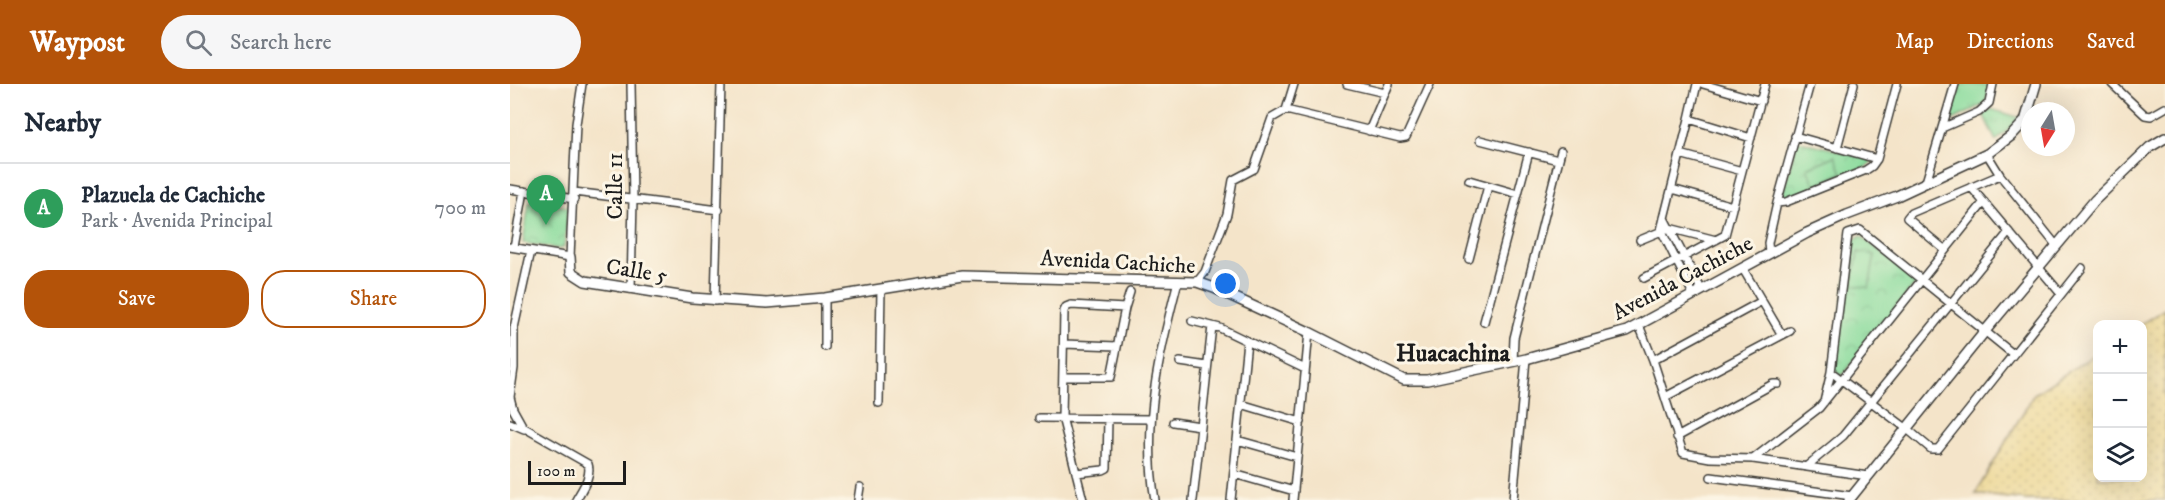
<!DOCTYPE html>
<html lang="en">
<head>
<meta charset="utf-8">
<style>
  :root { --surface:#fff; --page:#f6f6f7; --text:#1f2937; --muted:#747a83; --line:#e0e1e3; --accent:#b45309 }
  body { margin:0; font-family:"IM FELL DW Pica",serif; background:var(--page); color:var(--text) }
  .controls { position:absolute; right:18px; bottom:18px; display:grid; overflow:hidden; border-radius:12px; box-shadow:0 6px 24px #0002 }
  .controls button { width:54px; height:54px; display:grid; place-items:center; padding:0; border:0; border-bottom:2px solid var(--line); background:var(--surface); color:var(--text); font:30px sans-serif }
  .compass { position:absolute; left:1511px; top:18px; width:54px; height:54px; border-radius:50%; background:var(--surface); box-shadow:0 6px 24px #0002; rotate:191deg }
  .scale { position:absolute; left:18px; bottom:15px; width:98px; box-sizing:border-box; padding-left:6px; border:3px solid #1c1c1c; border-top:0; font-size:16px; line-height:21px; white-space:nowrap; color:#1c1c1c; -webkit-text-stroke:4px #fcf5e5; paint-order:stroke }
  .you { position:absolute; left:716px; top:200px; width:21px; height:21px; margin:-15px; border:4px solid #fff; border-radius:50%; background:#1a73e8; box-shadow:0 0 0 9px #1a73e833 }
  .badge { display:grid; place-items:center; width:39px; height:39px; border-radius:50%; background:var(--accent); color:#fff; font-size:20px; font-weight:700 }
  .pin { position:absolute; translate:-50% -50px; filter:drop-shadow(0 2px 3px #0008) }
  .pin::after { content:''; position:absolute; top:32px; width:21px; height:18px; background:inherit; clip-path:polygon(0 0,100% 0,50% 100%) }
  .list { margin:0; padding:0; list-style:none }
  h2 { display:flex; justify-content:space-between; align-items:center; height:78px; margin:0; padding:0 24px; font-size:26px }
  h2 small { font-size:20px; font-weight:400; color:var(--muted) }
  .list li { display:grid; grid-template-columns:39px 1fr auto; gap:18px; align-items:center; box-sizing:border-box; height:90px; padding:0 24px; border-top:2px solid var(--line) }
  .list b { display:block; font-size:22px; white-space:nowrap }
  .list p { margin:0; font-size:20px; white-space:nowrap; color:var(--muted) }
  .list em { font-size:20px; font-style:normal; color:var(--muted) }
  .actions { display:flex; gap:12px; padding:18px 24px }
  .actions a { flex:1; padding:14px 0; border:2px solid var(--accent); border-radius:24px; text-align:center; font-size:21px; color:var(--accent) }
  .actions .main { background:var(--accent); color:#fff }
  .icon { flex:none; width:33px; height:33px; fill:none; stroke:currentColor; stroke-width:2; stroke-linecap:round; stroke-linejoin:round }
  .map { position:relative; flex:none; width:1655px; height:416px; overflow:hidden }
  header { display:flex; align-items:center; gap:36px; box-sizing:border-box; height:84px; padding:0 30px; background:var(--accent); color:#fff }
  header strong { font-size:28px }
  nav { display:flex; gap:33px; margin-inline-start:auto; font-size:21px }
  .search { width:420px; height:54px; background:var(--page); display:flex; align-items:center; gap:15px; box-sizing:border-box; padding:0 21px; border-radius:33px; color:var(--muted); font-size:22px }
  main { display:flex }
  aside { flex:1; background:var(--surface) }
  .map>svg:first-child { display:block }
  .grass { fill:url(#grass-tufts); stroke:#527c5c; stroke-width:1.5 }
  .sand { fill:url(#sand-dots); stroke:#857b5d; stroke-width:1.5 }
  .park { fill:url(#park-crowns); stroke:#527c5c; stroke-width:1.5 }
  .pitch { fill:#89db9c; stroke:#527c5c; stroke-width:1.5 }
  .lines { fill:none; stroke-linecap:round; stroke-linejoin:round }
  .minor-casing { stroke:#3c3a36; stroke-width:10 }
  .tertiary-casing { stroke:#3c3a36; stroke-width:12 }
  .minor { stroke:#fff; stroke-width:7 }
  .tertiary { stroke:#fff; stroke-width:9 }
  .labels { text-anchor:middle; stroke-width:6; stroke-linejoin:round; paint-order:stroke }
  .street-label { font-size:22px; fill:#1c1c1c; stroke:#fcf5e5 }
  .neighbourhood-label { font-size:24px; font-weight:bold; fill:#1c1c1c; stroke:#fcf5e5 }
</style>
</head>
<body>
<header>
<strong>Waypost</strong>
<div class="search"><svg class="icon" aria-label="search" viewBox="0 0 24 24"><circle cx="10" cy="10" r="6"/><path d="M15 15l6 6"/></svg>Search here</div>
<nav><a>Map</a><a>Directions</a><a>Saved</a></nav>
</header>
<main>
<aside>
<h2>Nearby<small></small></h2>
<ul class="list">
<li><span class="badge" style="background:#2e9e5b">A</span><div><b>Plazuela de Cachiche</b><p>Park · Avenida Principal</p></div><em>700 m</em></li>
</ul>
<div class="actions"><a class="main">Save</a><a>Share</a></div>
</aside>
<div class="map">
<svg width="1655" height="416" viewBox="0 0 1655 416">
  <defs>
    <pattern id="grass-tufts" width="24" height="20" patternUnits="userSpaceOnUse" patternTransform="scale(1.5)"><rect width="24" height="20" fill="#89db9c"/><path d="M3 7l-1-3M5 7V3M7 7l1-3M15 17l-1-3M17 17v-4M19 17l1-3" fill="none" stroke="#76bb86"/></pattern>
    <pattern id="sand-dots" width="8" height="8" patternUnits="userSpaceOnUse" patternTransform="scale(1.5)"><rect width="8" height="8" fill="#eeda9e"/><path d="M2 2h.1M6 6h.1" fill="none" stroke="#ccba88" stroke-width="1.8" stroke-linecap="round"/></pattern>
    <pattern id="park-crowns" width="20" height="18" patternUnits="userSpaceOnUse" patternTransform="scale(1.5)"><rect width="20" height="18" fill="#89db9c"/><path d="M2 6a3 3 0 1 1 6 0M12 15a3 3 0 1 1 6 0" fill="none" stroke="#76bb86"/></pattern>
  </defs>
  <rect width="100%" height="100%" fill="#fcf5e5"/>
  <filter id="ink" filterUnits="userSpaceOnUse"><feTurbulence type="fractalNoise" baseFrequency=".0167" numOctaves="2"/><feDisplacementMap in="SourceGraphic" scale="12" xChannelSelector="R" yChannelSelector="G"/><feConvolveMatrix kernelMatrix="1 2 1 2 8 2 1 2 1" color-interpolation-filters="sRGB"/></filter>
  <filter id="wash" filterUnits="userSpaceOnUse"><feTurbulence type="fractalNoise" baseFrequency=".008" numOctaves="4" result="noise"/><feDisplacementMap in="SourceGraphic" scale="24" xChannelSelector="R" yChannelSelector="G"/><feGaussianBlur stdDeviation="1.35" result="paint"/><feColorMatrix in="noise" values="0 0 0 0 0 0 0 0 0 0 0 0 0 0 0 0 0 1.4 0 .05"/><feComposite in="paint" operator="in"/></filter>
  <g filter="url(#wash)">
    <rect width="100%" height="100%" fill="#f4e4c9"/>
    <path class="grass" d="M1449 0 1481 1 1475 20 1439 38Z
      M1481 25 1511 34 1486 57 1473 30Z"/>
    <path class="sand" d="M1655 225V416H1517L1465 410 1524 310 1587 269 1588 394H1632L1631 240Z"/>
    <path class="park" d="M1287 56 1361 75 1362 78 1355 84 1275 116 1271 114Z
      M22 117 59 123 54 163 49 165 13 159 19 118Z
      M1351 152 1408 197 1332 292 1323 286 1341 158Z"/>
    <path class="pitch" d="M1325 72 1332 89 1305 101 1297 84Z
      M1348 168 1365 171 1359 204 1342 201Z"/>
  </g>
  <g filter="url(#ink)">
    <g class="lines">
      <g class="minor-casing">
        <path id="minor" d="M837 0 875 9
          M1187 0 1179 35 1241 54
          M1193 0 1251 17
          M1602 0 1635 31 1641 32 1655 24
          M776 26 890 54 896 53 920 0
          M1179 35 1151 146 1183 210
          M1432 44 1469 28 1479 19 1483 0
          M859 47 879 0
          M1285 52 1367 75
          M970 56 1048 76
          M1327 64 1344 0
          M1170 70 1232 87
          M1477 70 1490 91 1546 161
          M959 96 1008 110
          M1416 98 1445 0
          M1461 103 1551 210
          M0 105 64 115
          M1162 105 1223 122
          M64 108 209 126
          M1267 119 1276 118 1356 86 1362 82 1367 75 1387 0
          M1154 134 1191 205
          M1130 156 1159 144 1206 156
          M0 163 60 173 66 40 72 0
          M4 163 14 107
          M1435 166 1397 134 1401 129 1490 91
          M21 167 4 244V284L0 313 3 325 13 343 78 380C82 392 72 405 66 416
          M1259 169 1258 159 1267 119 1300 0
          M959 175 978 102
          M1233 185 1272 251
          M1134 194 1215 151 1255 0
          M687 198 695 188 717 130 723 96 744 85 762 34 776 26 784 0
          M121 205 123 115 121 0
          M205 217 211 0
          M682 237 710 244 795 285
          M974 238 1019 68
          M1129 241 1143 276 1173 369 1200 374 1243 375 1358 392
          M554 260 607 262
          M315 263V214
          M1143 276 1252 217
          M670 278 697 282
          M1003 278 1004 254 1051 67
          M1321 288 1396 344 1421 365H1428L1572 184
          M553 293H601L615 224 620 208
          M1155 313 1280 247
          M1314 318 1321 288 1338 150 1350 146 1503 270
          M369 319 371 205
          M731 320 791 338
          M529 334 641 335
          M663 338 690 342
          M0 339 14 345
          M1167 353 1263 300H1268
          M727 356 787 373
          M1243 375 1309 324 1474 118
          M1297 382 1333 352 1499 148
          M566 389 593 386 597 384 598 334
          M724 390 784 407
          M1201 393 1342 412
          M348 416 350 403
          M573 416 552 333 554 227 556 223 561 221 615 224
          M645 416C632 340 649 270 668 197
          M683 416 702 242
          M721 416 737 257
          M783 416 799 248
          M1003 416 1016 275"/>
      </g>
      <g class="tertiary-casing">
        <path id="tertiary" d="M60 173 61 188 75 197 182 214 257 219 315 214 452 192 687 198 704 204 799 248 894 296H917L1016 275 1117 247 1297 149 1337 131 1387 112 1477 70 1501 52 1515 37 1526 0
          M1339 416 1476 246 1585 116 1640 63 1655 54"/>
      </g>
      <use href="#minor" class="minor"/>
      <use href="#tertiary" class="tertiary"/>
    </g>
  </g>
  <g class="labels">
    <g class="street-label">
      <text transform="translate(104 102) rotate(-90)" y="8">Calle 11</text>
      <text transform="translate(608 177) rotate(3)" y="8">Avenida Cachiche</text>
      <text transform="translate(127 186) rotate(9)" y="8">Calle 5</text>
      <text transform="translate(1172 193) rotate(-28)" y="8">Avenida Cachiche</text>
    </g>
    <g class="neighbourhood-label">
      <text x="943" y="277">Huacachina</text>
    </g>
  </g>
</svg>
<div class="controls">
<button>+</button>
<button>−</button>
<button><svg class="icon" aria-label="layers" viewBox="0 0 24 24"><path d="M12 4l9 5-9 5-9-5zM3 14l9 5 9-5"/></svg></button>
</div>
<svg class="compass" viewBox="-18 -18 36 36"><path d="M0-13l5 13h-10z" fill="#e53935"/><path d="M0 13l5-13h-10z" fill="#747a83"/></svg>
<div class="scale">100 m</div>
<div class="you"></div>
<div class="pin badge" style="left:36px;top:141px;background:#2e9e5b">A</div>
</div>
</main>
</body>
</html>
